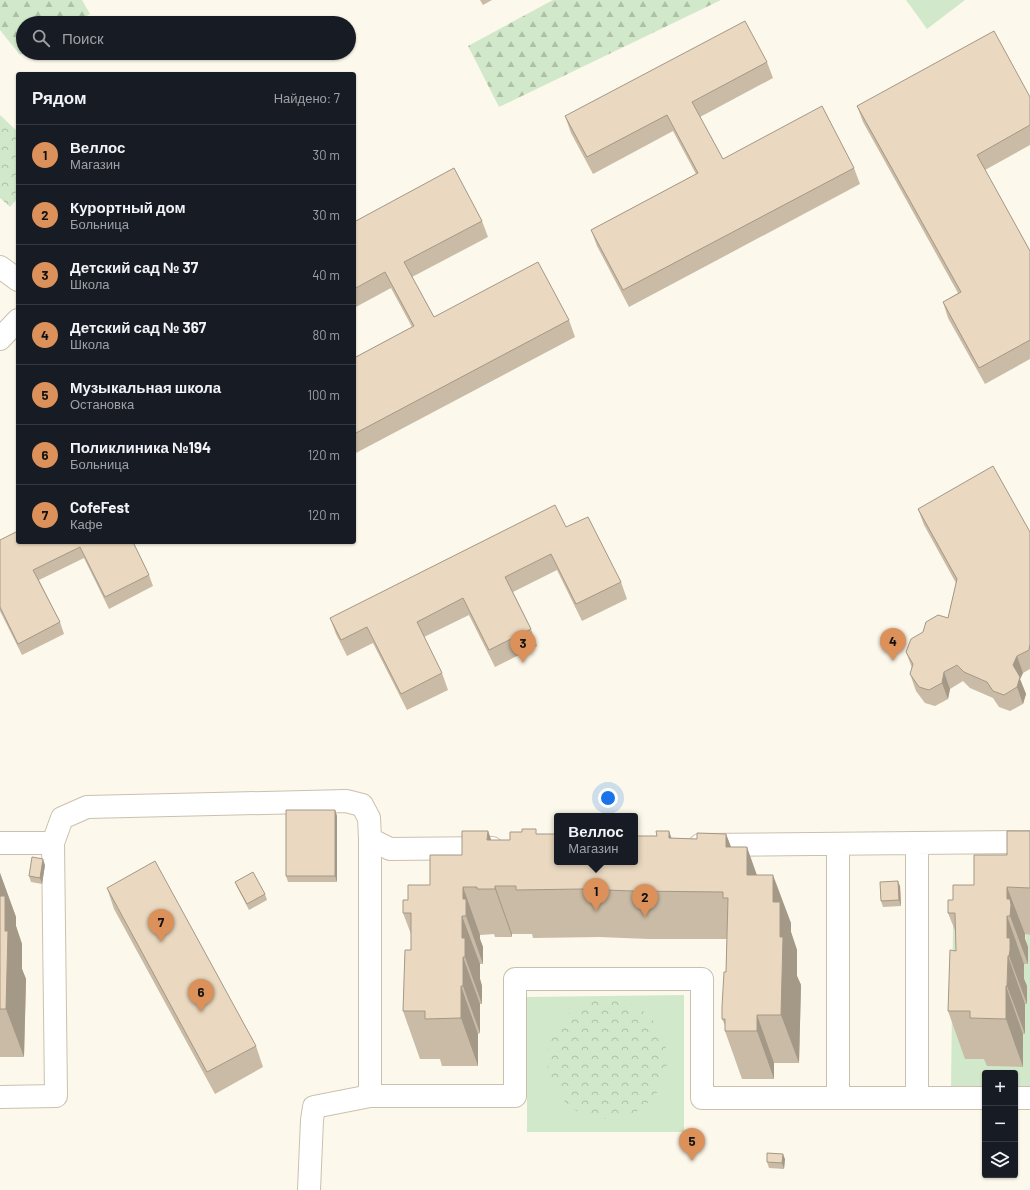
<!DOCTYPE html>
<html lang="ru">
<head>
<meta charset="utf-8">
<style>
  :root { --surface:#171b24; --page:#20242c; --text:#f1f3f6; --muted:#9ea1a6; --line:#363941; --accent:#dc905a }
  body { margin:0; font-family:Barlow,sans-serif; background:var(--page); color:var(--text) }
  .controls { position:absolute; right:12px; bottom:12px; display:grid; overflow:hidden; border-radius:4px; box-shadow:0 1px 3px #0004 }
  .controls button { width:36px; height:36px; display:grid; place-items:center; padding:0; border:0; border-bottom:1px solid var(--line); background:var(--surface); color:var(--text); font:20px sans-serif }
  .you { position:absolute; left:608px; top:798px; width:14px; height:14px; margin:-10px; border:3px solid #fff; border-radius:50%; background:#1a73e8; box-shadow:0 0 0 6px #1a73e833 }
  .badge { display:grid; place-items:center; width:26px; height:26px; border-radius:50%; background:var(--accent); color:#111; font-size:13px; font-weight:700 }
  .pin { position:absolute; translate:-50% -33px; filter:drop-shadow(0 1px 2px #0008) }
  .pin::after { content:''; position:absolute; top:21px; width:14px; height:12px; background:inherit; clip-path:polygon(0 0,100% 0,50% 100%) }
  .popup { position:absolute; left:554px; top:813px; width:84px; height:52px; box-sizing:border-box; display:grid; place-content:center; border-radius:4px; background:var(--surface); filter:drop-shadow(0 1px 3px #0005); font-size:13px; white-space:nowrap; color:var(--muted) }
  .popup b { font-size:15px; color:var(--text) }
  .popup::after { content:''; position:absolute; left:50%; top:100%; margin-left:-8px; border:8px solid transparent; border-top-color:var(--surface) }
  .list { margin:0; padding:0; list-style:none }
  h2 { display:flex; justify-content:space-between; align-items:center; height:52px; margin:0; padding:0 16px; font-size:17px }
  h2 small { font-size:13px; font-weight:400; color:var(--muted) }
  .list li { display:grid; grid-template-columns:26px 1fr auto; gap:12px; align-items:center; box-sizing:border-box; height:60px; padding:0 16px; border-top:1px solid var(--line) }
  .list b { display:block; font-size:15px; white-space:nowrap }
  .list p { margin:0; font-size:13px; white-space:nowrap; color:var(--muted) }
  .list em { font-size:13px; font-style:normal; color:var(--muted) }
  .icon { flex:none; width:22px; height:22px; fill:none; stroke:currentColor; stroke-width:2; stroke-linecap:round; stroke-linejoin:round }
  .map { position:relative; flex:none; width:1030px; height:1190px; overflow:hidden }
  .search { position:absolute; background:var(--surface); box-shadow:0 1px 3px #0004; left:16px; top:16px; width:340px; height:44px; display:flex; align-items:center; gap:10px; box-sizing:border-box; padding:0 14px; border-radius:22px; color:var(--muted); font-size:15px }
  .panel { position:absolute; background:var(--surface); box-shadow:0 1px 3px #0004; left:16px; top:72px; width:340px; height:472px; border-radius:4px }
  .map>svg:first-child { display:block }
  .grass { fill:#d1e9ca }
  .forest { fill:url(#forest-firs) }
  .park { fill:url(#park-crowns) }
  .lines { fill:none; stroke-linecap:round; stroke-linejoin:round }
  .minor-casing { stroke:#cbc0af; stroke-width:24 }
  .minor { stroke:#fff; stroke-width:22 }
  .wall { fill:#c9bba5 }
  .shaded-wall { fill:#a49886 }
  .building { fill:#ead9c0; stroke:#a49886 }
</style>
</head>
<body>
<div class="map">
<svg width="1030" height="1190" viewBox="0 0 1030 1190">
  <defs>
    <pattern id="forest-firs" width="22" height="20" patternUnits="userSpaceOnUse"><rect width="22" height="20" fill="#d1e9ca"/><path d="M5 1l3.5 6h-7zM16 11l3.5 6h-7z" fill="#aec0a6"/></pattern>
    <pattern id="park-crowns" width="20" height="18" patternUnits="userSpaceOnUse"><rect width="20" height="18" fill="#d1e9ca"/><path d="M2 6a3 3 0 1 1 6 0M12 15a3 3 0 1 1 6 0" fill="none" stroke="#aec0a6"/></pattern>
  </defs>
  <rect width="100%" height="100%" fill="#fcf8eb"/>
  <path class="grass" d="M906 0H965L927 29Z
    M1009 854 965 1059H987L1023 1066V1034H1025V1004H1027V986H1024V964H1028L1025 934 1030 935V1086L1015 1087V1073H985V1087L951 1088 953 925Z
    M684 995V1132H527V997Z"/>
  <path class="forest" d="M0 0H82L90 14 75 23H23V53L20 55 0 30Z
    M553 0H721L499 107 468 46Z"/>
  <path class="park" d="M0 115 18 132V198L10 207 0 198Z
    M547 1059a60 60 0 1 1 120 0a60 60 0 1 1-120 0Z"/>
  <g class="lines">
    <g class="minor-casing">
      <path id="minor" d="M0 267 18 280
        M0 339 18 320
        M0 843H53
        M838 844V1098
        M700 845 1030 842
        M370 1096V839
        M0 1097 56 1096 53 843 62 818 87 807 346 801 362 805 369 818 370 839 390 849 492 848
        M917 1098V843
        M1015 1098H1030
        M309 1190 312 1120 314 1107 370 1096H515V979H702V1098H985"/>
    </g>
    <use href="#minor" class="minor"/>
  </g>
  <path class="wall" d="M480 0H492L483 5Z
    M767 62 773 78 700 117 723 159 854 168 860 184 629 307 597 246 591 230 696 174 673 131 593 174 571 133 565 116Z
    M1030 97V145L985 170 1030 251V359L985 384 948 318 943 302 958 293 863 122 857 106Z
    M482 221 488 237 412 277 434 317 569 320 575 337 354 454V358L412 327 391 288 354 308V222Z
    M918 509 1030 532V669L1023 673 1020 679 1026 694 1023 704 1010 711 999 707 993 698 970 688 963 681 950 689 948 699 935 706 925 703 916 691 910 674 912 668 906 652 948 618 956 583 924 525Z
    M566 527 621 582 627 599 582 621 557 570 513 592 531 629 537 646 495 667 469 615 424 637 442 673 448 690 407 710 373 643 347 656 336 634 330 618Z
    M0 540 133 542 149 575 153 586 109 609 84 558 39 580 60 622 64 634 22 655 0 611Z
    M335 810 337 816V882H288L286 876Z
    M488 831 491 840H510L537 834 557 862 672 838 697 839 726 834 731 847 757 875 791 923V932L797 950V976L801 985 799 1063H774V1079H742L725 1031V1025L722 1019 726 972 727 939H649L599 937 533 938 532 934H512V937H495L494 934 480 935V939L483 947V964H480V979L482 986V1004H480V1033L478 1034V1066H442L440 1059H420L403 1011 411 950V934L403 913 408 900 430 885Z
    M1030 831V935L1025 934V939L1028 947V964H1024V979L1027 986V1004H1025V1034H1023V1067L987 1066 984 1059H965L948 1011 956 951V933L948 913 953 900 974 885 1007 855Z
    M45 865 42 884 31 882 29 876Z
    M0 873 16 917V926L22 944V969L26 979 24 1057H0Z
    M235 882 265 894 267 900 249 910 237 887Z
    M900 886 901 906 883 907 881 901Z
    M107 888 256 1046 263 1067 215 1094 114 909Z
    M785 1159 784 1169 769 1168 767 1162Z"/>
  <path class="shaded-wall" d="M1017 656 1023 673 1020 679 1026 694 1023 704 1017 687 1013 665Z
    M944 672 950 689 948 699 942 683Z
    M335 810 337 816V882L335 876Z
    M488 831 505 879 487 840Z
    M669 831 686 879 669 838Z
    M726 834 744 881 726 847Z
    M747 847 764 895 747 875Z
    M43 859 45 865 42 884 40 878Z
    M0 873 16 917V926L22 944V969L26 979 24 1057 6 1009 0 901Z
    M773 875 791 923V932L797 950V976L801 985 799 1063 781 1015 780 937 773 902Z
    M898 881 900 886 901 906 899 900Z
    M495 886 512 934V937L495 889Z
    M463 887 480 935V939L483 947V964L466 916 463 899Z
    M1007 887 1025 934V939L1028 947V964L1010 916 1007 899Z
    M462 916 480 964V979L482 986V1004L465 957 462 938Z
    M1007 916 1024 964V979L1027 986V1004L1009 956 1007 938Z
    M1008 956 1025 1004V1034L1007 986Z
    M463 957 480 1004V1033L463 986Z
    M461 986 478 1034V1066L461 1018Z
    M1006 986 1023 1034V1067L1006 1019Z
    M757 1015 774 1063V1079L757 1031Z
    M783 1154 785 1159 784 1169 782 1163Z"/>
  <path class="building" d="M745 21 767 62 692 102 723 159 822 106 854 168 623 290 591 230 698 173 667 115 587 157 565 116Z
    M994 31 1030 97V125L977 155 1030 251V340L979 368 943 302 961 292 857 106Z
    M454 168 482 221 404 262 434 317 538 262 569 320 354 434V358L414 326 385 272 354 289V222Z
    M993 466 1030 532V644L1029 650 1017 656 1013 665 1020 677 1017 687 1004 695 993 691 987 682 964 672 957 665 944 672 942 683 929 690 919 687 910 674 913 664 906 652 911 639 923 632 926 622 938 615 948 618 957 579 918 509Z
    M555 505 566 527 588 517 621 582 576 604 551 554 505 577 531 629 489 650 463 598 417 622 442 673 401 694 367 627 341 640 330 618Z
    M18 531V542H133L149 575 105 597 80 547 33 570 60 622 18 644 0 607V540Z
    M286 810H335V876H286Z
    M522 829H536V834H557V862H635V836H657L656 831H669V838L697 839V833L726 834V847H747V875H773V902H780V937H783L781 1015H757V1031H725V1019H722V1007L724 972H726L728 898H723V892L632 891 581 889 516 890V886H495V889H477V887H463V899H466V916H462V938H465V957H463V986H461V1018L425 1019V1011H403L405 950H411V913H403V900H408V885H430V855H462V831H488L487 840H510V832H522Z
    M1007 831H1030V888L1007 887V899H1010L1011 905 1010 916H1007V938H1010V950L1009 956H1008L1007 986H1006V1019L970 1018V1011H948L950 950 956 951 955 913H948V900H953V885H974V855H1007Z
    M32 857 43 859 40 878 29 876Z
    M155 861 256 1046 207 1072 107 888Z
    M253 872 265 894 247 904 235 882Z
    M898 881 899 900 881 901 880 882Z
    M0 896H5V931H8L6 1009H0Z
    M767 1153 783 1154 782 1163 767 1162Z"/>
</svg>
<div class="controls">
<button>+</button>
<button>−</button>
<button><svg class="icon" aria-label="layers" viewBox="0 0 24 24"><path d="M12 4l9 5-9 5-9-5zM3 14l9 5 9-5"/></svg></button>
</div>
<div class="you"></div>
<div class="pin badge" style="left:596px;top:911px">1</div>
<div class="popup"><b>Веллос</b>Магазин</div>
<div class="pin badge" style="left:645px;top:917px">2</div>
<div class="pin badge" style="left:523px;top:663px">3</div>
<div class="pin badge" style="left:893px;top:661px">4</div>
<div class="pin badge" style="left:692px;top:1161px">5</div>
<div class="pin badge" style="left:201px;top:1012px">6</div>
<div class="pin badge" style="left:161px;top:942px">7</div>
<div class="search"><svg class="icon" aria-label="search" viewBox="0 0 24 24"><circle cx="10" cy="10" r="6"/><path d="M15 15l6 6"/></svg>Поиск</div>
<section class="panel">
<h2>Рядом<small>Найдено: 7</small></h2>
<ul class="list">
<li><span class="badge">1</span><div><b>Веллос</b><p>Магазин</p></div><em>30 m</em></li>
<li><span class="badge">2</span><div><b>Курортный дом</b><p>Больница</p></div><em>30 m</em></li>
<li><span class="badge">3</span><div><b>Детский сад № 37</b><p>Школа</p></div><em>40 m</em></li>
<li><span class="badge">4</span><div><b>Детский сад № 367</b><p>Школа</p></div><em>80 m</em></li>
<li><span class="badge">5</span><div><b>Музыкальная школа</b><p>Остановка</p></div><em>100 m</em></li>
<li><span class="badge">6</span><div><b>Поликлиника №194</b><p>Больница</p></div><em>120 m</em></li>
<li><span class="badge">7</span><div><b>CofeFest</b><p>Кафе</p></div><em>120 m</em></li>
</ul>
</section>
</div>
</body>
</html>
